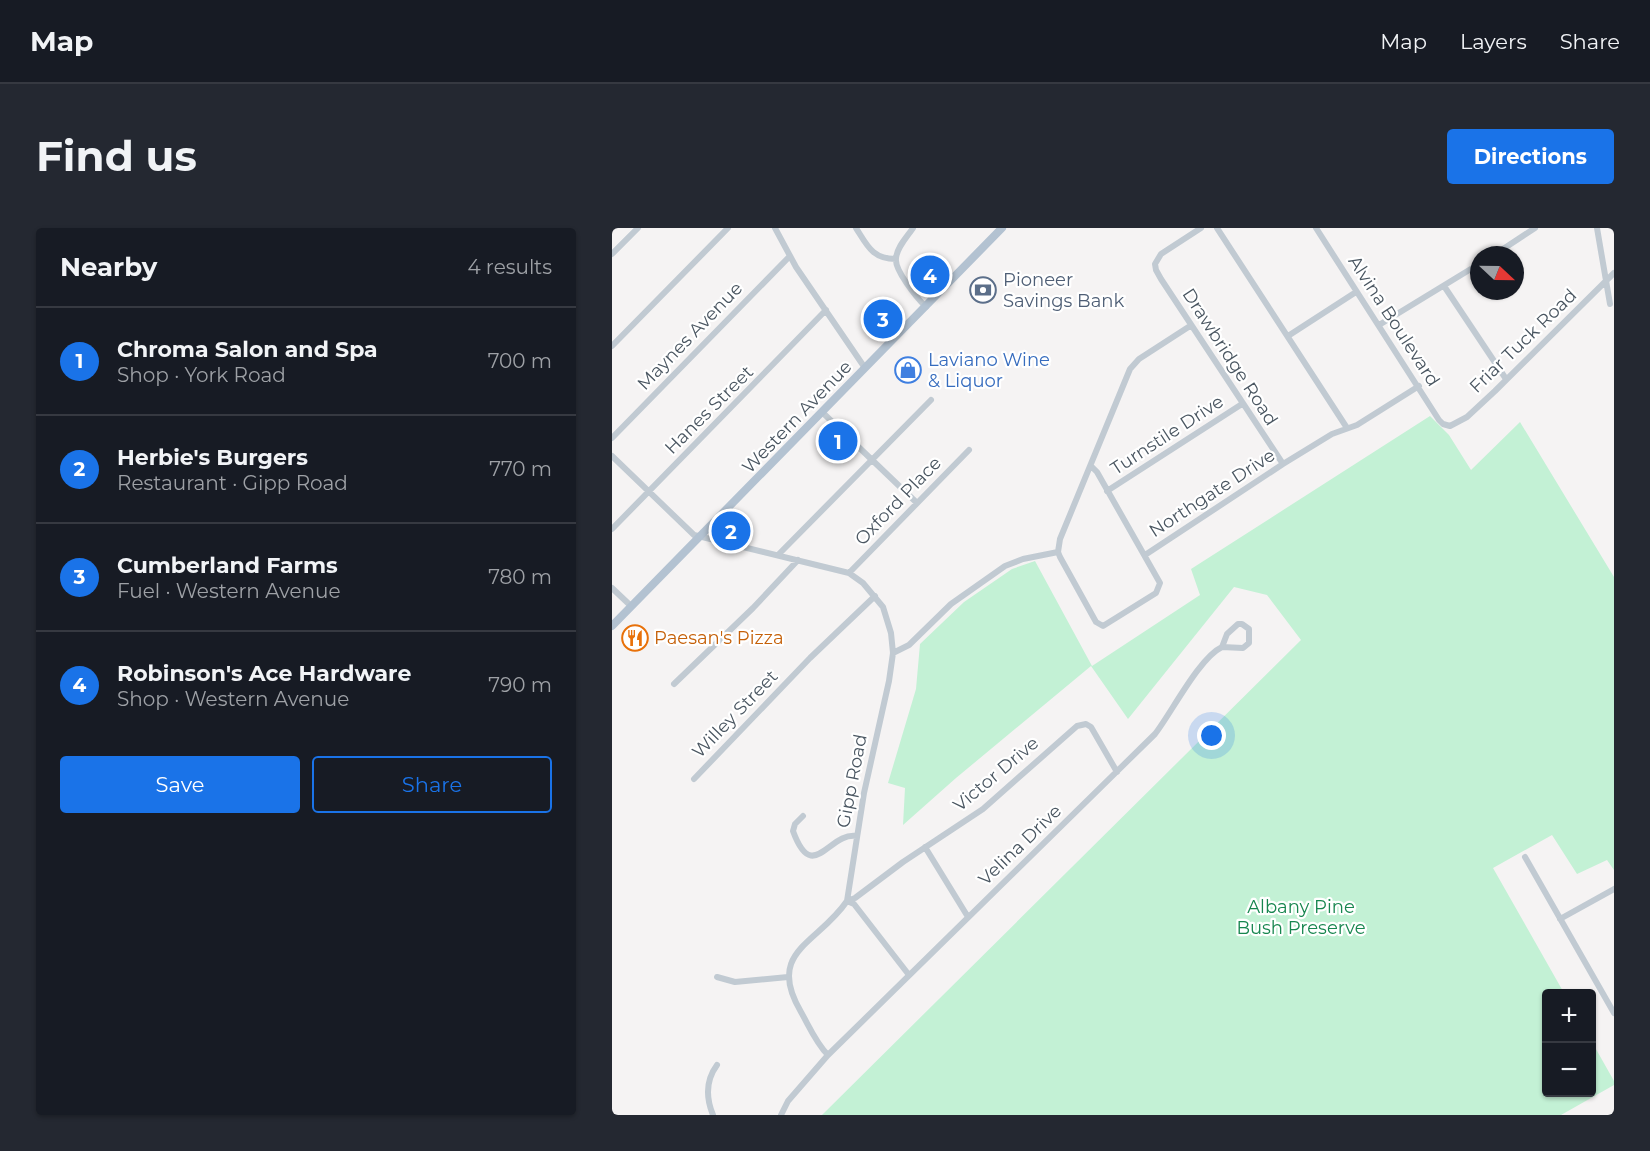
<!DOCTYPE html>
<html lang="en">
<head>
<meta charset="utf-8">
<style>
  :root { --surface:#171b24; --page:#242831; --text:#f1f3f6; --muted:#9ea1a6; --line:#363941; --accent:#1a73e8 }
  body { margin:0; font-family:Montserrat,sans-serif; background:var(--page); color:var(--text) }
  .controls { position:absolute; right:18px; bottom:18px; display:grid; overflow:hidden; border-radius:6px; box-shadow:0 2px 4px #0004 }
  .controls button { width:54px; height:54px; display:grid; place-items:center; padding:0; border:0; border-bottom:2px solid var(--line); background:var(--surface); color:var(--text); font:30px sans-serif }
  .compass { position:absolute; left:858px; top:18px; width:54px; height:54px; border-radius:50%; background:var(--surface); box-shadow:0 2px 4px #0004; rotate:112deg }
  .you { position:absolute; left:600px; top:508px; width:21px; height:21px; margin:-15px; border:4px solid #fff; border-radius:50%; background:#1a73e8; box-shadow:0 0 0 9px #1a73e833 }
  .badge { display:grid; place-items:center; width:39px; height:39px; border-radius:50%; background:var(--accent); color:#fff; font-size:20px; font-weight:700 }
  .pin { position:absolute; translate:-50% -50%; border:3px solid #fff; box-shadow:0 2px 6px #0006 }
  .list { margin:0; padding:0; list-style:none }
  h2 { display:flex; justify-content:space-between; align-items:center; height:78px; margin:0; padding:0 24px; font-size:26px }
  h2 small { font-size:20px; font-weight:400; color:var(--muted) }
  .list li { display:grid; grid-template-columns:39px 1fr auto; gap:18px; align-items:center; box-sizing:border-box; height:108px; padding:0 24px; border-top:2px solid var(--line) }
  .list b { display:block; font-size:22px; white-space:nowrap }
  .list p { margin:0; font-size:20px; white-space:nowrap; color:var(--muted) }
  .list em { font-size:20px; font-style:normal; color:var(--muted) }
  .actions { display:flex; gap:12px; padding:18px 24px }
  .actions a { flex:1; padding:14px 0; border:2px solid var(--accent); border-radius:6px; text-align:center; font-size:21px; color:var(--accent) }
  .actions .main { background:var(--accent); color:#fff }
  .map { position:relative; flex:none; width:1002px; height:887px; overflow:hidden; border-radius:6px }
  header { display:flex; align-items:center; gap:36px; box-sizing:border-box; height:84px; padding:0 30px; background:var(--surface); border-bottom:2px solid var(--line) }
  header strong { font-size:28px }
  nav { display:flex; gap:33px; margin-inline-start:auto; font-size:21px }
  .intro { display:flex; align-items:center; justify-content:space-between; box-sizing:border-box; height:144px; padding:0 36px }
  h1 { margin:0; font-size:42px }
  .button { padding:15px 27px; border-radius:6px; background:var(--accent); color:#fff; font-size:21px; font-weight:700 }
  main { display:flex; gap:36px; padding:0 36px }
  aside { flex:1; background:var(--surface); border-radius:6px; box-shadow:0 2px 4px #0004 }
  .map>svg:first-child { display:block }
  .green { fill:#c3f1d5 }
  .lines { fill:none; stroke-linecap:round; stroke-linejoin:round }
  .minor { stroke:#c1cad2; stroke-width:6 }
  .major { stroke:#b3c2d1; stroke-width:8 }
  .labels { text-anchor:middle; stroke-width:4.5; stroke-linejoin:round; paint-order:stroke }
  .service-label { font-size:18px; fill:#4e5e75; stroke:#fff; text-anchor:start }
  .street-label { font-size:18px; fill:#4a5661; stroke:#fff }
  .shop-label { font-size:18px; fill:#366cbe; stroke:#fff; text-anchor:start }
  .food-label { font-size:18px; fill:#c56008; stroke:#fff; text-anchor:start }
  .park-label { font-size:18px; fill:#17864f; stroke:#fff }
</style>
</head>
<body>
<header>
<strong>Map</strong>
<nav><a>Map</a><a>Layers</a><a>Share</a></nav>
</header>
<div class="intro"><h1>Find us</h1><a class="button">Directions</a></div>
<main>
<aside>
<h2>Nearby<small>4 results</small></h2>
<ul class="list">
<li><span class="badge">1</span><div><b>Chroma Salon and Spa</b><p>Shop · York Road</p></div><em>700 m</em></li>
<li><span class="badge">2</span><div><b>Herbie's Burgers</b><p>Restaurant · Gipp Road</p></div><em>770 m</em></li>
<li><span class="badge">3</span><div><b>Cumberland Farms</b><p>Fuel · Western Avenue</p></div><em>780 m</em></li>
<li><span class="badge">4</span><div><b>Robinson's Ace Hardware</b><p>Shop · Western Avenue</p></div><em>790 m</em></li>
</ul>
<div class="actions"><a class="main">Save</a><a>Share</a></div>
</aside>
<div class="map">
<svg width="1002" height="887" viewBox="0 0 1002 887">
  <rect width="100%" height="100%" fill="#f5f3f3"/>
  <path class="green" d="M818 188 837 207 859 242 908 194 1002 349V642L995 632 965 646 940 607 881 640 952 765 934 766V864H980V814L1002 853V857L949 887H210L689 412 655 367 622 359 516 491 479 438 344 550 291 597 293 560 276 555 304 461 308 416 352 374 400 341 423 333 480 438 588 367 579 341Z"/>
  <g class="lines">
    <path class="minor" d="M163 0 184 39 253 140
      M244 0C255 17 260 31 284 31
      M301 0C295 9 285 19 284 30 282 42 305 70 314 79
      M589 0 549 26 543 36 544 42 549 51 671 236
      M605 0 735 200
      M704 0 827 192 831 196 838 198 855 189 883 163 1002 45
      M985 0 998 76
      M0 26 26 0
      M882 27 923 0
      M832 58 894 151
      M767 97 867 36
      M676 108 744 64
      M0 118 116 0
      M210 184 305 275
      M0 210 178 28
      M0 228 82 307 237 345 251 355 271 379 279 405 281 425 277 453 252 565 235 673C206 716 153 723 189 784 197 798 204 815 216 827
      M479 238 485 244 548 355 544 365 491 398 484 394 448 329 446 324 448 311 518 141 527 131 578 98
      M495 263 630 176
      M0 301 214 82
      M166 327 319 172
      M533 327 671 236 720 206 745 197 807 158
      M237 345 357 222
      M0 360 19 378
      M626 396H630L637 401V415L631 420 610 419 615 406Z
      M281 425 297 417 339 376 393 338 411 331 446 324
      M62 456 141 380 186 332
      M82 551 198 430 263 368
      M191 588 183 596 181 603C201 658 217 603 245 608
      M313 619 356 689
      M913 629 1002 785
      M235 673 243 670 291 634 371 581 465 498 474 496 479 499 505 544
      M235 673 242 676 297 747
      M948 691 1002 661
      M105 749 123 754 176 749
      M101 887C94 870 94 852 105 837
      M169 887 176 873 216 827 543 506C560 484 587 430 610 419"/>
    <path class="major" d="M0 398 390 0"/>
  </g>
  <defs>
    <g id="bank-ring" transform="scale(1.35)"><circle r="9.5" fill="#fff" stroke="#5c6f8a" stroke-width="1.5"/><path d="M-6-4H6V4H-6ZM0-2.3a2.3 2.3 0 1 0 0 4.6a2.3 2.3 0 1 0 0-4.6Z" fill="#5c6f8a"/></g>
    <g id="shop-ring" transform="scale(1.35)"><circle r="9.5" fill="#fff" stroke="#3f7fe0" stroke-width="1.5"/><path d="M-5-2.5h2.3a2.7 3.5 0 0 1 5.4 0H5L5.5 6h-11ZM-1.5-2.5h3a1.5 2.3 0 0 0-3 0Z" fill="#3f7fe0"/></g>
    <g id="restaurant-ring" transform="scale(1.35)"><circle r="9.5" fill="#fff" stroke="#e8710a" stroke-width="1.5"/><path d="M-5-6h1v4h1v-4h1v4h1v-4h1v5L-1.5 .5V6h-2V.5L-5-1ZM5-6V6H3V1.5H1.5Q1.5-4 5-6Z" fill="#e8710a"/></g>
  </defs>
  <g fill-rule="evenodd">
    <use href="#bank-ring" x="371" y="62"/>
    <use href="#shop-ring" x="296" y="142"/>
    <use href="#restaurant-ring" x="23" y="410"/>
  </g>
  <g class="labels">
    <g class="service-label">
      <text x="391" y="58">Pioneer<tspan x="391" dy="21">Savings Bank</tspan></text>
    </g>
    <g class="street-label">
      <text transform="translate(782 93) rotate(57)" y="6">Alvina Boulevard</text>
      <text transform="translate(78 108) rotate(-46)" y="6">Maynes Avenue</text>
      <text transform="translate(911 113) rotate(-44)" y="6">Friar Tuck Road</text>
      <text transform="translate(618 129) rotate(57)" y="6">Drawbridge Road</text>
      <text transform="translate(97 182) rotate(-45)" y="6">Hanes Street</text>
      <text transform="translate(185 189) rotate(-46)" y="6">Western Avenue</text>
      <text transform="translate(555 207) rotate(-33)" y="6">Turnstile Drive</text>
      <text transform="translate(600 265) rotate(-33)" y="6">Northgate Drive</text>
      <text transform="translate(286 273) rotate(-46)" y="6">Oxford Place</text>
      <text transform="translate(123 486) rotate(-46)" y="6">Willey Street</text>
      <text transform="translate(384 546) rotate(-40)" y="6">Victor Drive</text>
      <text transform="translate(240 553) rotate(-79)" y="6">Gipp Road</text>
      <text transform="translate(408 617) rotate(-44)" y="6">Velina Drive</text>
    </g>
    <g class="shop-label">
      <text x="316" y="138">Laviano Wine<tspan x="316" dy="21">&amp; Liquor</tspan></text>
    </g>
    <g class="food-label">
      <text x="42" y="416">Paesan's Pizza</text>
    </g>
    <g class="park-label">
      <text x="689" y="685">Albany Pine<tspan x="689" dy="21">Bush Preserve</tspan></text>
    </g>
  </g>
</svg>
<div class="controls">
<button>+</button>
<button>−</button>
</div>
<svg class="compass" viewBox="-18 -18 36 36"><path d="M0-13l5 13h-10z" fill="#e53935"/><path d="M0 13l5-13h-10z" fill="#9ea1a6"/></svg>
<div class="you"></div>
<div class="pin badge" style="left:226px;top:213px">1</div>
<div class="pin badge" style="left:119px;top:303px">2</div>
<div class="pin badge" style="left:271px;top:91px">3</div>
<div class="pin badge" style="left:318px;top:47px">4</div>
</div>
</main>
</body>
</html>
